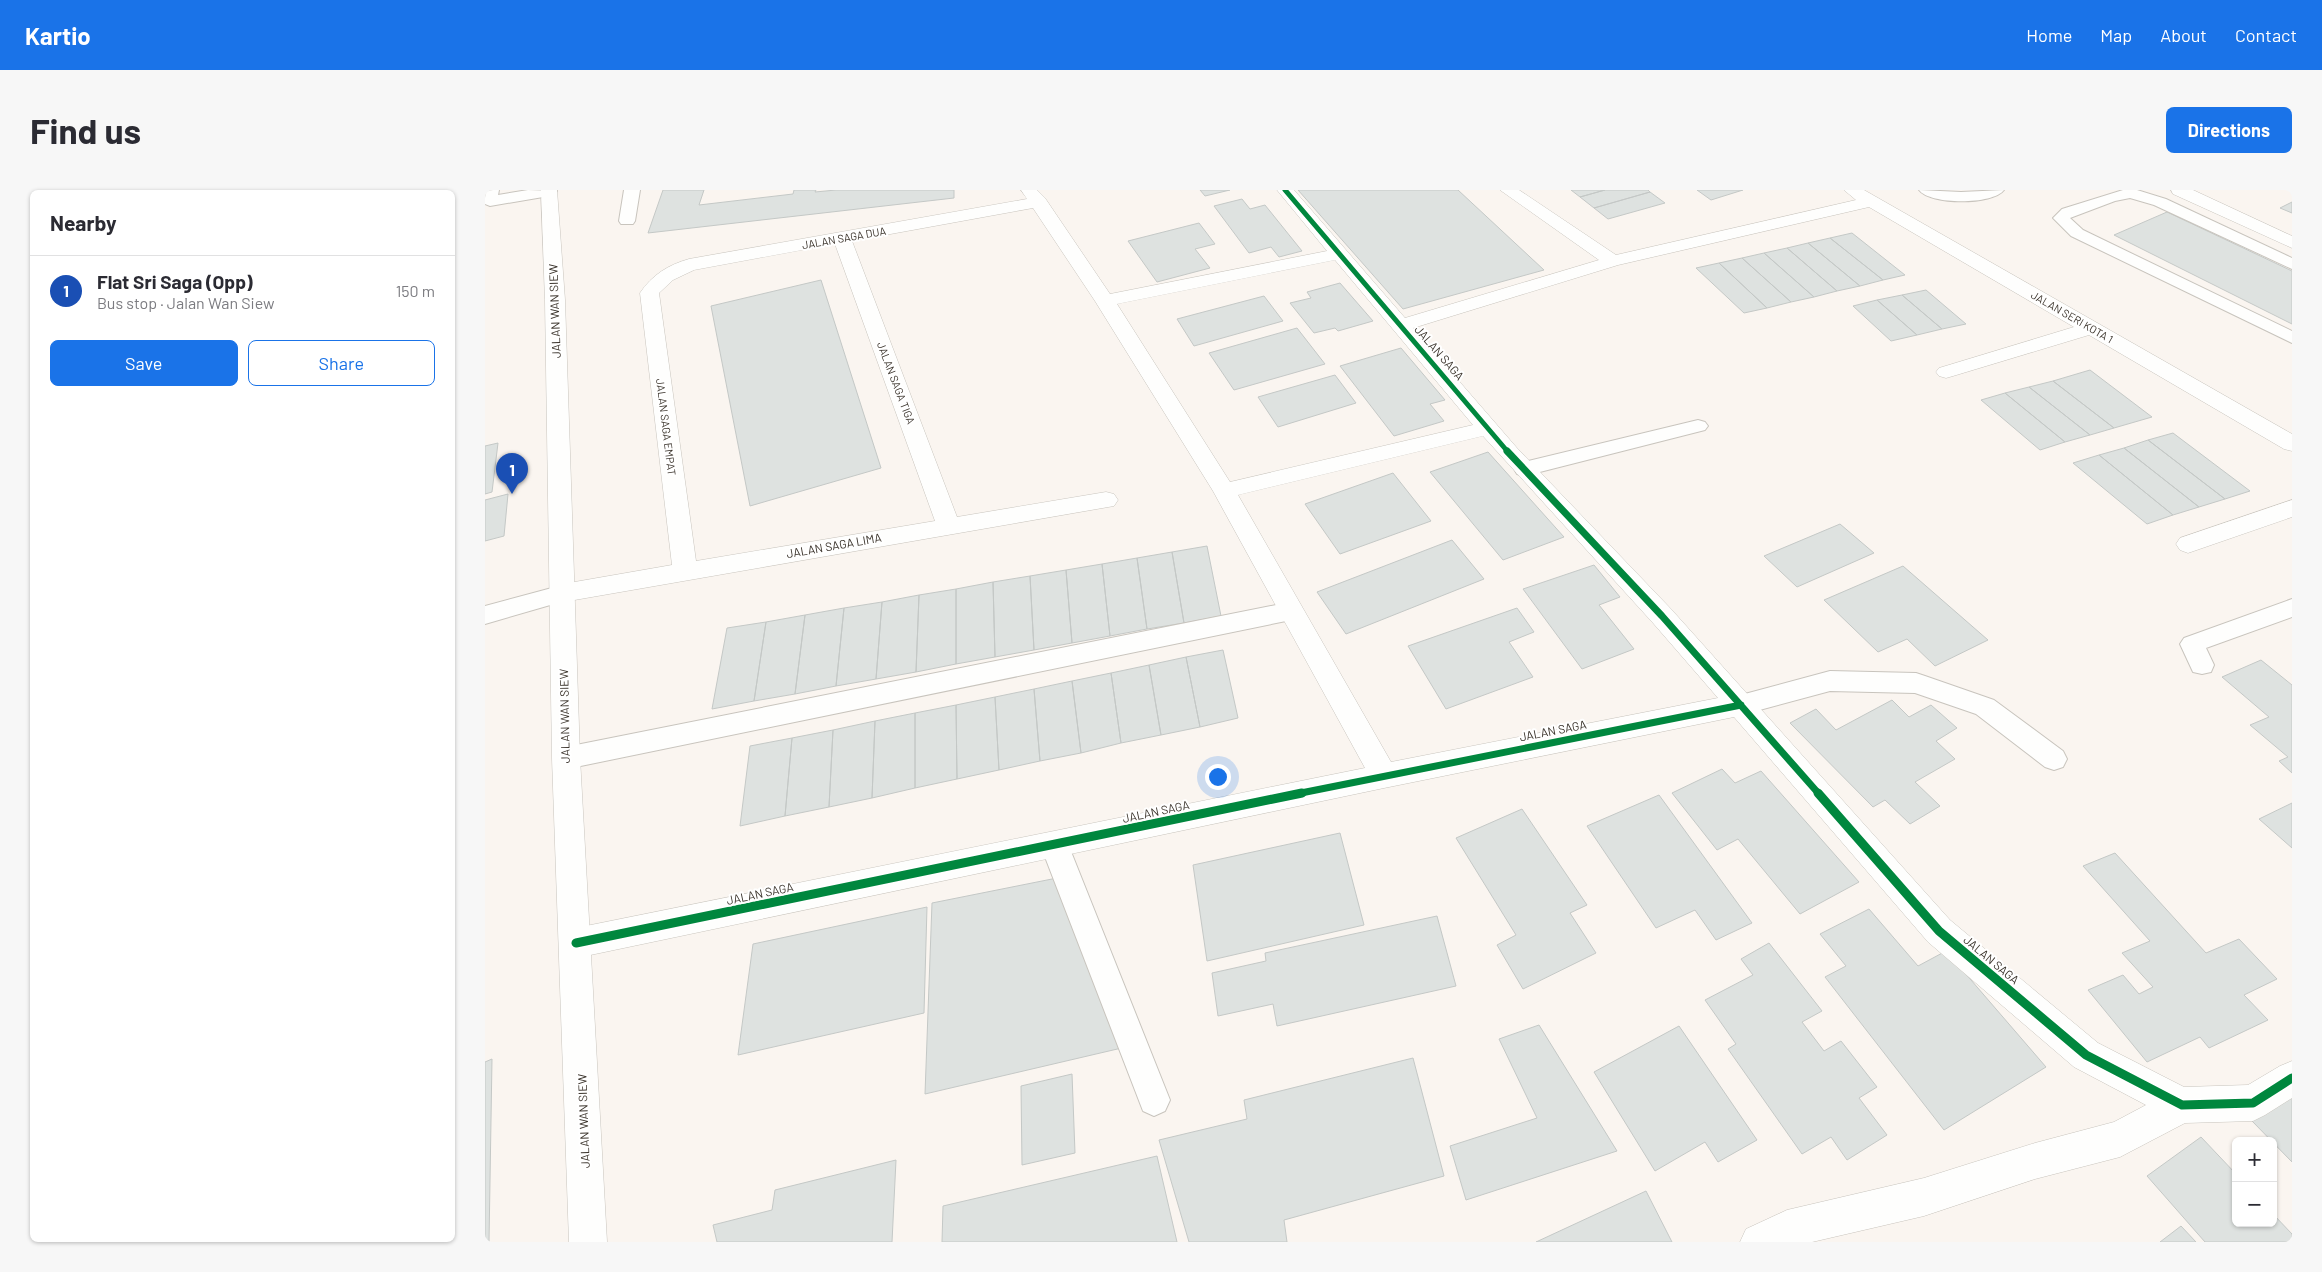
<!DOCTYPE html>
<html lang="en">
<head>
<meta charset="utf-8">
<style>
  :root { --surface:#fff; --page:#f7f7f7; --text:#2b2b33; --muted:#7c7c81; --line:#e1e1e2; --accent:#1a73e8 }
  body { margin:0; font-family:Barlow,sans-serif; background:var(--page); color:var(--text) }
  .controls { position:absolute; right:15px; bottom:15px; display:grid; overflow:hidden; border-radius:8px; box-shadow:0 1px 4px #0004 }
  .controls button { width:45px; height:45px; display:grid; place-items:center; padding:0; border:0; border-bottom:1px solid var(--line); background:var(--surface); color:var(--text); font:25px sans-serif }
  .you { position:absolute; left:732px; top:586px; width:18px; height:18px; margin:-12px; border:4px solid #fff; border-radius:50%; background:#1a73e8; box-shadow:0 0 0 8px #1a73e833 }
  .badge { display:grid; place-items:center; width:32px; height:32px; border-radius:50%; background:var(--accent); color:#fff; font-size:16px; font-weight:700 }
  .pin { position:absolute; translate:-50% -41px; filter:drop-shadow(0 1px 2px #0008) }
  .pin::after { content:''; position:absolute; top:26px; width:18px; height:15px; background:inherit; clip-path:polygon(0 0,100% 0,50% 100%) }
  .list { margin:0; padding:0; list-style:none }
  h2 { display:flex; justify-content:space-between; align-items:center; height:65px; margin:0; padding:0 20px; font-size:21px }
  h2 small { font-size:16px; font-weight:400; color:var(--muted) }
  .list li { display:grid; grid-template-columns:32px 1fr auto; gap:15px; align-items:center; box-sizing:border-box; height:70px; padding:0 20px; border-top:1px solid var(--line) }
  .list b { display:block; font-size:19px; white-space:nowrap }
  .list p { margin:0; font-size:16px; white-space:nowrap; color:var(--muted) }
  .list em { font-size:16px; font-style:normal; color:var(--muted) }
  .actions { display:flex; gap:10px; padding:15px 20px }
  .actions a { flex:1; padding:11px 0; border:1px solid var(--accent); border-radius:8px; text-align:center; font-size:18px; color:var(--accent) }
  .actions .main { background:var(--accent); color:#fff }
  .map { position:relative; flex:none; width:1807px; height:1052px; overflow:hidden; border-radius:8px }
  header { display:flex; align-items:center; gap:30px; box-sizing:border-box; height:70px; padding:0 25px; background:var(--accent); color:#fff }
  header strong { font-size:24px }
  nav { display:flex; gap:28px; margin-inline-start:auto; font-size:18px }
  .intro { display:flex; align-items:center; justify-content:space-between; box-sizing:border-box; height:120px; padding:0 30px }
  h1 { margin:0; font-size:35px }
  .button { padding:12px 22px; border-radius:8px; background:var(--accent); color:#fff; font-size:18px; font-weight:700 }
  main { display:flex; gap:30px; padding:0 30px }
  aside { flex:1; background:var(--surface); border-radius:8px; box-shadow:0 1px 4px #0004 }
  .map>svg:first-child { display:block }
  .building { fill:#dee2e0; stroke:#c4c8c6 }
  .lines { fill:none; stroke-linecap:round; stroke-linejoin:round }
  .service-casing { stroke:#c8c4bd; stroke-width:2 }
  .minor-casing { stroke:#c8c4bd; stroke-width:1 }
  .tertiary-casing { stroke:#c8c4bd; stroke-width:1 }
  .service { fill:#fefefd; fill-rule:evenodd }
  .minor { fill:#fefefd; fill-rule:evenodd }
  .tertiary { fill:#fefefd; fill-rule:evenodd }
  .cycleway-far2-casing { stroke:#fff; stroke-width:8 }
  .cycleway-far1-casing { stroke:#fff; stroke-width:10 }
  .cycleway-casing { stroke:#fff; stroke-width:12 }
  .cycleway-far2 { stroke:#00873e; stroke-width:5 }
  .cycleway-far1 { stroke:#00873e; stroke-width:7 }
  .cycleway { stroke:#00873e; stroke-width:9 }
  .labels { text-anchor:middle; stroke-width:4; stroke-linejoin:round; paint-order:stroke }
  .far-street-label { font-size:11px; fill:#3b342c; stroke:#fff }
  .street-label { font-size:12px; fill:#3b342c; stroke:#fff }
</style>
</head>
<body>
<header>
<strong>Kartio</strong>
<nav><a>Home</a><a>Map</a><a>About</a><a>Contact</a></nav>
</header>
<div class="intro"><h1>Find us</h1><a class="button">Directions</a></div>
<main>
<aside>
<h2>Nearby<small></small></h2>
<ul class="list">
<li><span class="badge" style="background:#1a4fb4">1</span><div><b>Flat Sri Saga (Opp)</b><p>Bus stop · Jalan Wan Siew</p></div><em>150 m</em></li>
</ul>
<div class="actions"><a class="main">Save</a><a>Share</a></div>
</aside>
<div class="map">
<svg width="1807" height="1052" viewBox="0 0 1807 1052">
  <rect width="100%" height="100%" fill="#faf5f0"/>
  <path class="building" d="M178 0H219L214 15 308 4 309 0H331L330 2 351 0H469V8L163 43Z
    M715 0H745L720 6Z
    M813 0H973L1059 80 918 119Z
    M1086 0H1120L1095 7Z
    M1120 0H1163L1165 2 1109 18 1095 7Z
    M1212 0H1258L1226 10Z
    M1165 2 1180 13 1123 29 1109 18Z
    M757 9 765 19 780 15 817 61 794 67 786 57 764 63 729 16Z
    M1807 12V23L1795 18Z
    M1682 22 1807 81V134L1629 45Z
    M714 33 730 54 710 59 725 78 672 92 643 51Z
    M1367 43 1420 85 1398 90 1345 48Z
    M1345 48 1398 90 1375 96 1323 53Z
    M1323 53 1375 96 1352 101 1302 58Z
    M1302 58 1352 101 1329 107 1279 63Z
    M1279 63 1329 107 1306 112 1257 68Z
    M1257 68 1306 112 1282 118 1234 73Z
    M1234 73 1282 118 1259 123 1211 78Z
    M336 90 396 278 265 316 226 116Z
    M855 93 888 131 853 141 850 138 829 143 805 113 826 108 822 102Z
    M1441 100 1481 134 1457 139 1417 105Z
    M1417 105 1457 139 1432 145 1392 110Z
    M779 106 798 131 709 156 692 129Z
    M1392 110 1432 145 1406 151 1368 116Z
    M812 138 840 174 749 200 724 163Z
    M916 158 960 210 945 214 959 231 909 246 855 176Z
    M1605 180 1667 227 1629 238 1568 191Z
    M850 185 871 213 793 237 773 207Z
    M1568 191 1629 238 1605 245 1544 197Z
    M1544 197 1605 245 1580 252 1520 203Z
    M1520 203 1580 252 1555 260 1496 210Z
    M1688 243 1765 301 1740 309 1663 250Z
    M1663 250 1740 309 1714 317 1639 258Z
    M13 253 7 302 0 304V256Z
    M1639 258 1714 317 1688 325 1614 265Z
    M1003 262 1079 347 1018 370 945 282Z
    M1614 265 1688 325 1662 334 1588 273Z
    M908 283 946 331 855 364 820 314Z
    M23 304 19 346 0 351V310Z
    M1355 334 1389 363 1312 397 1279 366Z
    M967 350 999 389 861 444 832 402Z
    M722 356 736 426 699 433 687 362Z
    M687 362 699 433 662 439 652 368Z
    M652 368 662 439 625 446 617 374Z
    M617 374 625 446 587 453 581 380Z
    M1109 375 1135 407 1114 415 1149 459 1097 479 1038 399Z
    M1418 376 1503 450 1450 476 1422 449 1393 462 1339 410Z
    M581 380 587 453 549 460 545 386Z
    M545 386 549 460 510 467 508 392Z
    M508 392 510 467 471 474V399Z
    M471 399V474L431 482 434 405Z
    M434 405 431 482 391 489 397 412Z
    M397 412 391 489 351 496 359 418Z
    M359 418 351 496 310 504 320 425Z
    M1032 418 1049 442 1024 452 1048 487 961 519 923 456Z
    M320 425 310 504 269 511 281 432Z
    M281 432 269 511 227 519 242 438Z
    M738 460 753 528 715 537 701 467Z
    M701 467 715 537 676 545 664 475Z
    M1776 470 1807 495V583L1794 571 1803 567 1765 535 1784 527 1737 487Z
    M664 475 676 545 636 553 626 483Z
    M626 483 636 553 596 563 587 491Z
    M587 491 596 563 555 571 549 499Z
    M549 499 555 571 514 580 510 507Z
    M510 507 514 580 472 589 471 515Z
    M1407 510 1424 527 1446 515 1472 538 1451 551 1470 569 1430 592 1455 616 1425 634 1400 610 1388 617 1305 533 1331 519 1351 540Z
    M471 515 472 589 430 598V523Z
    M430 523V598L387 608 390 531Z
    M390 531 387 608 344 617 348 540Z
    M348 540 344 617 300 626 307 548Z
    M307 548 300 626 255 636 265 556Z
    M1237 579 1250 593 1276 581 1374 692 1315 724 1253 649 1232 660 1187 603Z
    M1174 605 1267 733 1231 750 1210 720 1171 738 1102 636Z
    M1807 613V658L1774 629Z
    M1037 619 1102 715 1085 723 1111 763 1038 799 1012 755 1031 745 971 648Z
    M855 643 879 735 722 771 708 675Z
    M1630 663 1721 763 1754 749 1792 789 1759 805 1783 830 1724 858 1715 847 1662 872 1603 800 1638 785 1654 804 1668 797 1637 763 1665 751 1598 676Z
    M577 687 641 857 440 904 447 713Z
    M442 717 439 823 253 865 268 754Z
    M1384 719 1433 776 1461 761 1561 877 1459 940 1340 787 1361 776 1335 744Z
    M952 726 971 796 792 836 788 814 733 826 727 783 781 771 780 763Z
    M1284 753 1337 821 1317 832 1339 861 1356 851 1392 897 1374 908 1402 945 1362 970 1346 947 1317 964 1243 859 1251 854 1220 810 1268 785 1256 769Z
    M1054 835 1132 961 981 1010 965 956 1052 928 1014 849Z
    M1194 836 1272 950 1233 972 1220 952 1170 981 1109 882Z
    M928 868 959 986 799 1030 802 1052H704L674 950 762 929 759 910Z
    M7 869 4 1052H0V872Z
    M587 884 590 963 537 975 536 896Z
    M1807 903V972L1767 931Z
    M1716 947 1751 984V1033H1788V1024L1807 1044V1052H1720L1662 986Z
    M672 966 692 1052H457L458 1016Z
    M411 970 407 1052H232L228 1035 287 1020 290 1000Z
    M1161 1001 1187 1052H1051Z
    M1696 1036 1711 1052H1675Z"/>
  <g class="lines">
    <g class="service-casing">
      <path id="service" d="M0 0H14L13 5 43 0 72 1 69 4 64 6 5 16 0 14Z
        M139 0H155L150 31 148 34H136L134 31Z
        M1434 0 1476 2 1519 0C1508 15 1445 15 1434 0Z
        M1638 0H1652L1681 9 1807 68V79L1669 15 1645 8 1630 11 1585 28 1598 40 1807 141V153L1586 46 1568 28 1577 19Z
        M1213 230 1220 232 1223 236 1220 240 1039 286 1032 284 1029 279 1032 274 1039 272Z
        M78 395 86 397 89 403 86 409 0 434V416Z
        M1807 409V427L1721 458 1729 475 1726 482 1717 484 1708 482 1695 454 1699 448Z
        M806 412 814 415 818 421 814 427 806 430 81 579 72 576 68 568 72 560 81 557Z
        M1345 481 1431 483 1440 486 1509 510 1578 561 1582 569 1578 577 1569 580 1560 577 1491 524 1430 503 1345 501 1256 525 1247 522 1244 515 1247 508 1256 505Z
        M569 642 579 645 583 654 685 910 680 921 669 926 658 921 555 654 559 645Z"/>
    </g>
    <g class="minor-casing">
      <path id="minor" d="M536 0H552L560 8 625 104 842 61 792 0H809L920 128 1114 70 1015 0H1034L1131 65 1371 10 1359 0H1379L1807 244V261L1799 259 1604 145 1468 186 1461 188 1454 186 1451 182 1454 178 1589 137 1384 17 1133 75 928 138 1032 258 1186 419 1465 730 1613 853 1699 897 1763 895 1795 876 1807 871V908L1780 925 1768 931 1700 933 1635 967 1550 989 1439 1026 1327 1052H1255L1261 1039 1302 1020 1439 988 1550 953 1629 932 1661 915 1589 877 1443 752 1249 527 899 598 91 768 80 764 75 753 80 742 91 738 880 578 728 301 610 111 548 18 367 51 472 327 621 302 629 304 633 310 629 316 78 412 69 410 65 403 69 396 78 394 187 375 155 103C167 85 183 75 204 69L542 9ZM350 54 450 331 211 371 174 103 188 90 209 80ZM850 70 988 235 745 292 632 114ZM998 246 1168 433 1233 508 906 572 753 305Z
        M1686 0H1708L1807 46V58L1688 4Z
        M1807 310V327L1703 363 1695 360 1691 354 1695 348Z"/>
    </g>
    <g class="tertiary-casing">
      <path id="tertiary" d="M56 0H72L80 110 95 568 122 1052H84L67 568 60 110Z"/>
    </g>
    <use href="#service" class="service"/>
    <use href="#minor" class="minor"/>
    <use href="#tertiary" class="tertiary"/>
    <g class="cycleway-far2-casing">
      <path id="cycleway-far2" d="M800 0 1023 262"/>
    </g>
    <g class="cycleway-far1-casing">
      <path id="cycleway-far1" d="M1022 261 1177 426 1334 604
        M811 604 1256 515"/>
    </g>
    <g class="cycleway-casing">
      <path id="cycleway" d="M1333 603 1454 741 1601 865 1697 915 1768 913 1807 888
        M91 753 817 603"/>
    </g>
    <use href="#cycleway-far2" class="cycleway-far2"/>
    <use href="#cycleway-far1" class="cycleway-far1"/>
    <use href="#cycleway" class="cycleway"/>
  </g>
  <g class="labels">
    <g class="far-street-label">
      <text transform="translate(359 48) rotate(-10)" y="4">JALAN SAGA DUA</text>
      <text transform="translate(1587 127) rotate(30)" y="4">JALAN SERI KOTA 1</text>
      <text transform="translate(411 193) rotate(69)" y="4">JALAN SAGA TIGA</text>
      <text transform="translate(181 237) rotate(83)" y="4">JALAN SAGA EMPAT</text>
    </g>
    <g class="street-label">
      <text transform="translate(70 121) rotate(-92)" y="4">JALAN WAN SIEW</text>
      <text transform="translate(954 163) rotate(49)" y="4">JALAN SAGA</text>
      <text transform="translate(349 356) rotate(-10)" y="4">JALAN SAGA LIMA</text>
      <text transform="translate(80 526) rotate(-91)" y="4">JALAN WAN SIEW</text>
      <text transform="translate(1068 541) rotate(-11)" y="4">JALAN SAGA</text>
      <text transform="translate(671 622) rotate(-12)" y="4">JALAN SAGA</text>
      <text transform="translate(275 704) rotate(-12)" y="4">JALAN SAGA</text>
      <text transform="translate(1506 770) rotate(40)" y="4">JALAN SAGA</text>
      <text transform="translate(99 931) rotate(-92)" y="4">JALAN WAN SIEW</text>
    </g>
  </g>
</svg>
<div class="controls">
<button>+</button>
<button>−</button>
</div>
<div class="you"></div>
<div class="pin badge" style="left:27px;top:304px;background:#1a4fb4">1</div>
</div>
</main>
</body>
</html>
